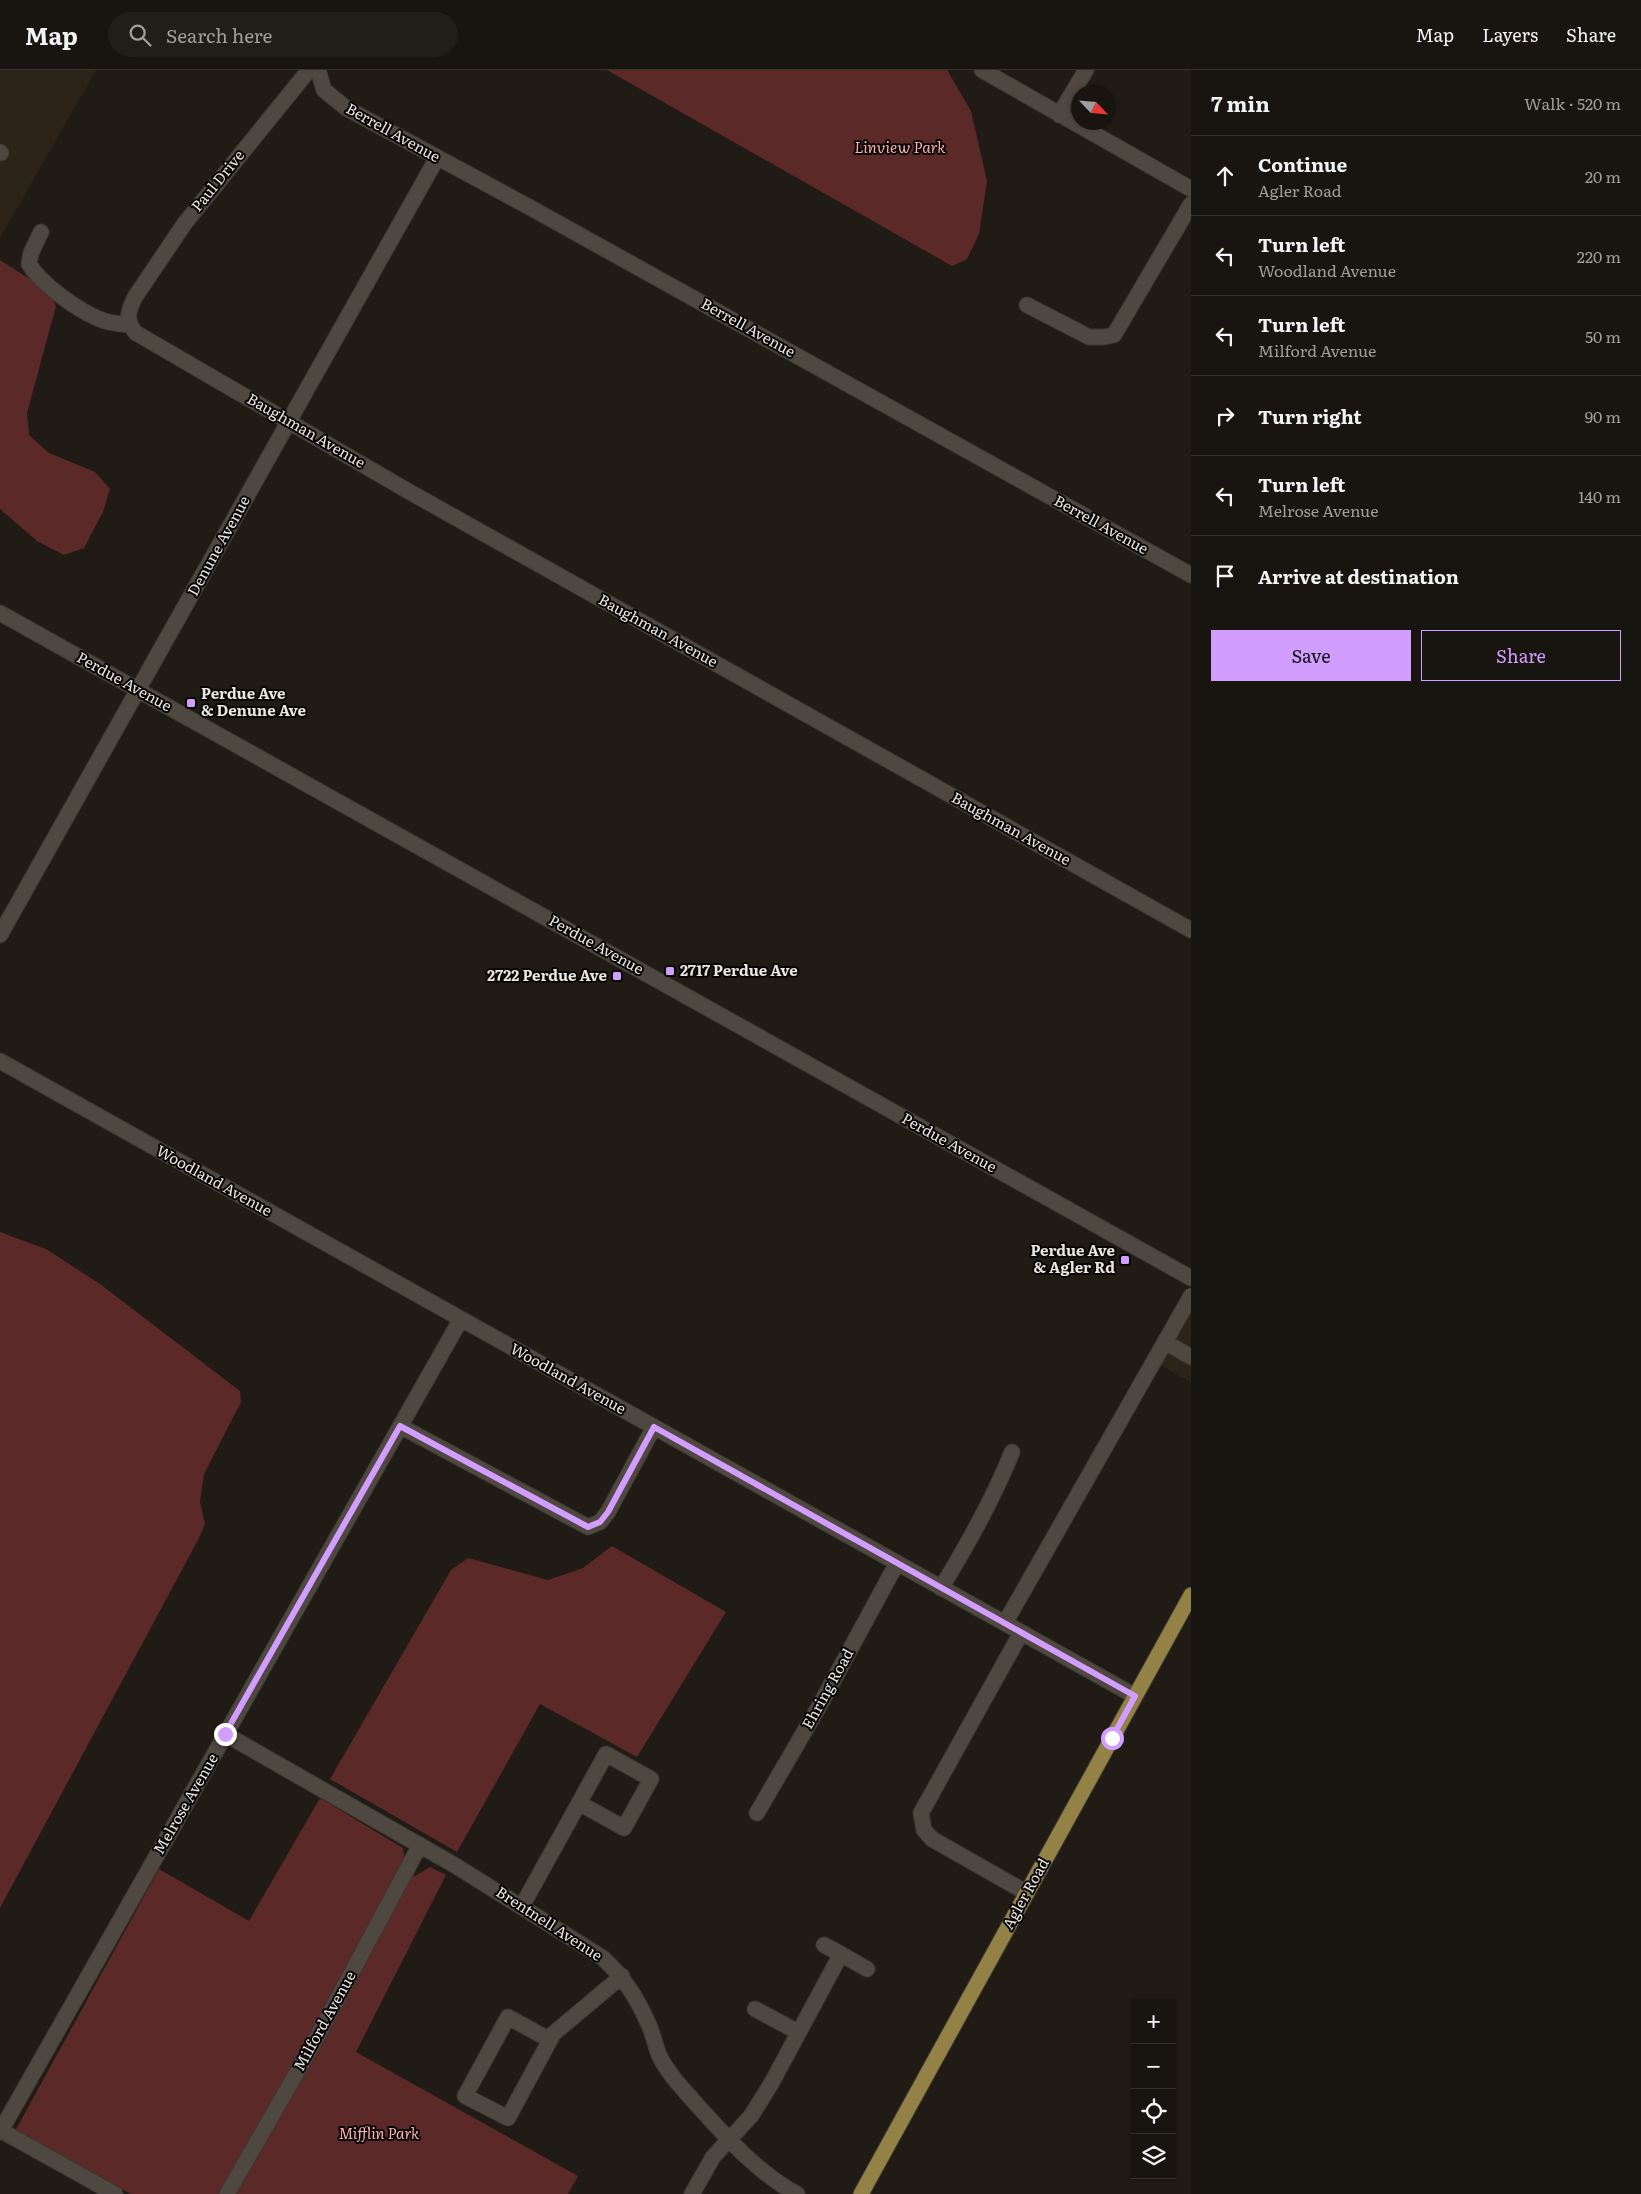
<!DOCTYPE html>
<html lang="en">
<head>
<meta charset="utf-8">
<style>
  :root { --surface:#18140f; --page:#211d18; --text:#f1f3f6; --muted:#9f9e9e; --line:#36332f; --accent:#d19dfe }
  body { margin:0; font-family:Literata,serif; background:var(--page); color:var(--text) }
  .controls { position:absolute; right:15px; bottom:15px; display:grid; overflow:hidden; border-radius:0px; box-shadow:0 1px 4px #0004 }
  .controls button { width:45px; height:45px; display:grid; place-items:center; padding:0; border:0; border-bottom:1px solid var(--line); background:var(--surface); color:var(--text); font:25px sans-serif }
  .compass { position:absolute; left:1071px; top:15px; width:45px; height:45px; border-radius:50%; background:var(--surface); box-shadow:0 1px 4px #0004; rotate:116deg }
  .stop { position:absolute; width:15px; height:15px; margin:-11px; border:4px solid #d19dfe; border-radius:50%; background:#fff }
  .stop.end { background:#d19dfe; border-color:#fff; box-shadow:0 1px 5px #0008 }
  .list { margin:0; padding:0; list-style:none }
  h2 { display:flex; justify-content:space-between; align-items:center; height:65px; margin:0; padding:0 20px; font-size:21px }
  h2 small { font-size:16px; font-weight:400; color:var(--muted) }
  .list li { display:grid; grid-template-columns:32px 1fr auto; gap:15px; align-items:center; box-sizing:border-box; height:80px; padding:0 20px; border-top:1px solid var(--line) }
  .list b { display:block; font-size:19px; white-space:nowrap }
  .list p { margin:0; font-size:16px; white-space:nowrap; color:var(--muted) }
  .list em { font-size:16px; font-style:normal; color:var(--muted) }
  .actions { display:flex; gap:10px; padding:15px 20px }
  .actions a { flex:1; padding:11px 0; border:1px solid var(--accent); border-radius:0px; text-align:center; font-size:18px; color:var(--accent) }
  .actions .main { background:var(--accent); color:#111 }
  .icon { flex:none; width:28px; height:28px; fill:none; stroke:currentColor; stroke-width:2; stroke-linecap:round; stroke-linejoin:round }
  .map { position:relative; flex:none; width:1191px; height:2124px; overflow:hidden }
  header { display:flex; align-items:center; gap:30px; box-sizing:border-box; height:70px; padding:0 25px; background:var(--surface); border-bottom:1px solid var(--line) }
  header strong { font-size:24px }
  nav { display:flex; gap:28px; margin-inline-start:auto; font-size:18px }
  .search { width:350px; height:45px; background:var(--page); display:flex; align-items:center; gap:12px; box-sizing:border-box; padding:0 18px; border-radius:28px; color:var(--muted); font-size:19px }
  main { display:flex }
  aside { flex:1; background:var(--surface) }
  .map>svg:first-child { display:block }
  .built { fill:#2d2419 }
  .green { fill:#5b2928 }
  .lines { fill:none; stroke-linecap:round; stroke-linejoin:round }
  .minor-casing { stroke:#3b3733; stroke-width:17 }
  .major-casing { stroke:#3b3733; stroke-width:17 }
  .minor { stroke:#4f4841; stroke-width:15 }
  .major { stroke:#928245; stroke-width:15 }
  .route { stroke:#d19dfe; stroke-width:6 }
  .poi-dot { fill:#d19dfe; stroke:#080604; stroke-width:2 }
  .labels { text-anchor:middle; stroke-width:4; stroke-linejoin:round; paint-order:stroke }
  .street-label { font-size:15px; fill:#e9e5e1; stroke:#080604 }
  .park-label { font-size:15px; font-style:italic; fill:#fdb1ad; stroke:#080604 }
  .poi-label { font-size:15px; font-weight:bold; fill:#e9e5e1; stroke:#080604; text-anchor:start }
</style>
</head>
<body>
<header>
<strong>Map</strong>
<div class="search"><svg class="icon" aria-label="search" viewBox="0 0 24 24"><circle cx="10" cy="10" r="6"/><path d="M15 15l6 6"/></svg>Search here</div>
<nav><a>Map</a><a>Layers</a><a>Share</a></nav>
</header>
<main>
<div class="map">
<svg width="1191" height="2124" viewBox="0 0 1191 2124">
  <rect width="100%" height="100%" fill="#201b14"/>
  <path class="built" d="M0 0H96L0 168Z
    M1191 1223V1312L1153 1291Z"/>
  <path class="green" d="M607 0H947L971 41 987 111 979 164 967 189 952 196Z
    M0 190 47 220 56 236 27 343 29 365 49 383 95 402 110 419 103 442 84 478 64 485 37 471 0 439Z
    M0 1162 46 1179 100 1214 240 1321 241 1332 204 1404 200 1432 205 1454 198 1470 0 1838Z
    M612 1476 726 1542 637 1687 540 1634 457 1782 330 1709 451 1500 468 1488 548 1510 583 1498Z
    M320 1728 403 1778 406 1802 415 1806 430 1797 446 1805 356 1982 578 2106 568 2124H131L15 2061 159 1799 249 1851Z"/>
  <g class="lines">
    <g class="minor-casing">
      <path id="minor" d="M309 0 185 153 135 227C128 241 125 250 136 263L408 421 1191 860
        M318 0 324 20 346 38 531 138 1191 505
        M982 0 1191 119
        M1059 45 1086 0
        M0 82 1 83
        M41 162 31 183 29 194C41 214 76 239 99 249 108 253 120 254 130 255
        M1027 235 1089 267H1104L1114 265 1191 134
        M0 543 1191 1208
        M0 865 437 88
        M0 991 1135 1626
        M1165 1272 1191 1287
        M400 1356 588 1457 600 1452 608 1442 654 1357
        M941 1518C968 1474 993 1430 1012 1382
        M1005 1553 1191 1226
        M1021 1563 921 1743 924 1760 932 1769 1027 1823
        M225 1664 456 1796 603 1888C624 1908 636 1926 648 1953 653 1963 655 1975 659 1985 668 2004 684 2020 698 2036 728 2069 758 2103 797 2124
        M757 1743 821 1633 897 1493
        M522 1836 579 1733 624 1758 651 1709 606 1684 579 1733
        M824 1875 841 1884
        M755 1939 798 1962
        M550 1970 508 1947 465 2026 508 2048 550 1970 553 1964 622 1906
        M0 2060 115 2124
        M0 2062 461 1249
        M227 2124 316 1969 420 1775
        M692 2124 713 2087 751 2046 771 2014 841 1884 867 1899"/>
    </g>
    <g class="major-casing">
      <path id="major" d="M861 2124 1191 1525"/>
    </g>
    <use href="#minor" class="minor"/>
    <use href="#major" class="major"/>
  </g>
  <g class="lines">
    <path class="route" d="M225 1664 400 1356 588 1457 600 1452 608 1442 654 1357 1135 1626 1112 1668"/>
  </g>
  <g class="poi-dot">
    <rect x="186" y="628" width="10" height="10" rx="2.5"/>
    <rect x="665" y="896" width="10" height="10" rx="2.5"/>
    <rect x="612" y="901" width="10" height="10" rx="2.5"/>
    <rect x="1120" y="1185" width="10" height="10" rx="2.5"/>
  </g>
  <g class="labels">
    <g class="street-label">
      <text transform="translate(393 63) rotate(29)" y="5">Berrell Avenue</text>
      <text transform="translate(218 111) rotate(-51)" y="5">Paul Drive</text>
      <text transform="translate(748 258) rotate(29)" y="5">Berrell Avenue</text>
      <text transform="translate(306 361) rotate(30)" y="5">Baughman Avenue</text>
      <text transform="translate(1101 455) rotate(29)" y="5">Berrell Avenue</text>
      <text transform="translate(219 476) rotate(-61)" y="5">Denune Avenue</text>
      <text transform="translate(658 561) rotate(29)" y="5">Baughman Avenue</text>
      <text transform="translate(124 612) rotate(29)" y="5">Perdue Avenue</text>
      <text transform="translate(1011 759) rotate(29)" y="5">Baughman Avenue</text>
      <text transform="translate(596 875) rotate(29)" y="5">Perdue Avenue</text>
      <text transform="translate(949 1073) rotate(29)" y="5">Perdue Avenue</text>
      <text transform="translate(214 1111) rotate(29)" y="5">Woodland Avenue</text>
      <text transform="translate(568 1309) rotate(29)" y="5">Woodland Avenue</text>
      <text transform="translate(828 1619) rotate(-61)" y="5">Ehring Road</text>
      <text transform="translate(186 1734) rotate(-60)" y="5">Melrose Avenue</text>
      <text transform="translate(1026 1824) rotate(-61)" y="5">Agler Road</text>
      <text transform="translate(549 1854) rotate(33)" y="5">Brentnell Avenue</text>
      <text transform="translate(325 1951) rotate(-61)" y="5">Milford Avenue</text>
    </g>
    <g class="park-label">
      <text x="900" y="83">Linview Park</text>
      <text x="379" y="2069">Mifflin Park</text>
    </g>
    <g class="poi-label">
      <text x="201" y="629">Perdue Ave<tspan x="201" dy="17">&amp; Denune Ave</tspan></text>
      <text x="680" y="906">2717 Perdue Ave</text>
      <text x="607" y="911" text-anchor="end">2722 Perdue Ave</text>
      <text x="1115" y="1186" text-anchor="end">Perdue Ave<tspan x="1115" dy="17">&amp; Agler Rd</tspan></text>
    </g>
  </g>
</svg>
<div class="controls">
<button>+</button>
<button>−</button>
<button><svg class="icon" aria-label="locate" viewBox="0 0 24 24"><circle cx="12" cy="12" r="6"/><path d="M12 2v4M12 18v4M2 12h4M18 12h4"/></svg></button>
<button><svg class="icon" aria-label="layers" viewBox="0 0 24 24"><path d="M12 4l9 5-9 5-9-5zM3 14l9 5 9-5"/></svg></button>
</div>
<svg class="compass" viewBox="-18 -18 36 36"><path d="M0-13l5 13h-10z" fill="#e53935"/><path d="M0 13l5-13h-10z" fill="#9f9e9e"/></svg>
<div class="stop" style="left:1112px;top:1668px"></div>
<div class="stop end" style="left:225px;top:1664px"></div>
</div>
<aside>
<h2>7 min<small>Walk · 520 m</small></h2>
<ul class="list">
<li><svg class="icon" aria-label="ahead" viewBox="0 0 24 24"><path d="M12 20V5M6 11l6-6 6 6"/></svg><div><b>Continue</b><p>Agler Road</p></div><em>20 m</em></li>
<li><svg class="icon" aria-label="left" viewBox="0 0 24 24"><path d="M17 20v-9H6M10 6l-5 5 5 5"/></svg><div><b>Turn left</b><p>Woodland Avenue</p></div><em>220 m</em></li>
<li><svg class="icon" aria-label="left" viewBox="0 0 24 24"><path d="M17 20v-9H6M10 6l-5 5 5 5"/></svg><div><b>Turn left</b><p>Milford Avenue</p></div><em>50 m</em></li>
<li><svg class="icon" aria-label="right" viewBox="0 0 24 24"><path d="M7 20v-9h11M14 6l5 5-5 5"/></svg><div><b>Turn right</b></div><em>90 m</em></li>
<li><svg class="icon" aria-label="left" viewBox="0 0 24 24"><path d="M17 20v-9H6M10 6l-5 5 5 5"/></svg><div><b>Turn left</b><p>Melrose Avenue</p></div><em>140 m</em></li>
<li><svg class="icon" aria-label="arrive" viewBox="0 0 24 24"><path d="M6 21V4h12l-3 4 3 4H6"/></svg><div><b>Arrive at destination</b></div></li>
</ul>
<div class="actions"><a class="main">Save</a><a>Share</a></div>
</aside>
</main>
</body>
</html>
